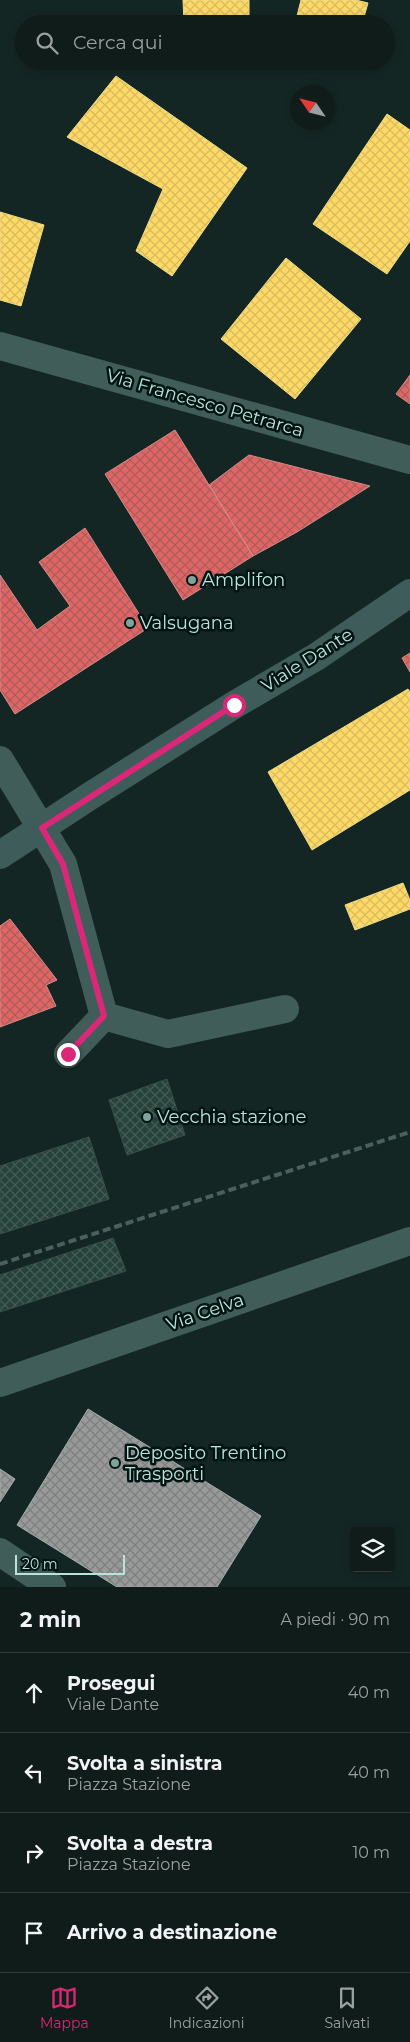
<!DOCTYPE html>
<html lang="it">
<head>
<meta charset="utf-8">
<style>
  :root { --surface:#0f1c1a; --page:#182523; --text:#f1f3f6; --muted:#9ba1a2; --line:#2f3a39; --accent:#db2777 }
  body { margin:0; font-family:Montserrat,sans-serif; background:var(--page); color:var(--text) }
  .controls { position:absolute; right:15px; bottom:15px; display:grid; overflow:hidden; border-radius:5px; box-shadow:0 2px 8px #0003 }
  .controls button { width:45px; height:45px; display:grid; place-items:center; padding:0; border:0; border-bottom:1px solid var(--line); background:var(--surface); color:var(--text); font:25px sans-serif }
  .compass { position:absolute; left:290px; top:85px; width:45px; height:45px; border-radius:50%; background:var(--surface); box-shadow:0 2px 8px #0003; rotate:305deg }
  .scale { position:absolute; left:15px; bottom:12px; width:110px; box-sizing:border-box; padding-left:5px; border:2px solid #b8e4dc; border-top:0; font-size:14px; line-height:18px; white-space:nowrap; color:#b8e4dc; -webkit-text-stroke:4px #011411; paint-order:stroke }
  .stop { position:absolute; width:15px; height:15px; margin:-11px; border:4px solid #db2777; border-radius:50%; background:#fff }
  .stop.end { background:#db2777; border-color:#fff; box-shadow:0 1px 5px #0008 }
  .list { margin:0; padding:0; list-style:none }
  h2 { display:flex; justify-content:space-between; align-items:center; height:65px; margin:0; padding:0 20px; font-size:21px }
  h2 small { font-size:16px; font-weight:400; color:var(--muted) }
  .list li { display:grid; grid-template-columns:32px 1fr auto; gap:15px; align-items:center; box-sizing:border-box; height:80px; padding:0 20px; border-top:1px solid var(--line) }
  .list b { display:block; font-size:19px; white-space:nowrap }
  .list p { margin:0; font-size:16px; white-space:nowrap; color:var(--muted) }
  .list em { font-size:16px; font-style:normal; color:var(--muted) }
  .icon { flex:none; width:28px; height:28px; fill:none; stroke:currentColor; stroke-width:2; stroke-linecap:round; stroke-linejoin:round }
  .map { position:relative; flex:none; width:410px; height:1587px; overflow:hidden }
  .search { position:absolute; background:var(--surface); box-shadow:0 2px 8px #0003; left:15px; right:15px; top:15px; height:55px; display:flex; align-items:center; gap:12px; box-sizing:border-box; padding:0 18px; border-radius:28px; color:var(--muted); font-size:19px }
  .sheet { height:385px; background:var(--surface) }
  nav { display:flex; justify-content:space-around; align-items:center; box-sizing:border-box; height:70px; border-top:1px solid var(--line); background:var(--surface); font-size:14px; color:var(--muted) }
  nav a { display:grid; justify-items:center; gap:2px }
  nav .on { color:var(--accent) }
  .map>svg:first-child { display:block }
  .homes { fill:url(#homes-cross-hatch); stroke:#eadc89 }
  .shops { fill:url(#shops-cross-hatch); stroke:#d48c89 }
  .industry { fill:url(#industry-cross-hatch); stroke:#a2b0ad }
  .building { fill:url(#building-cross-hatch); stroke:#395048 }
  .lines { fill:none; stroke-linecap:round; stroke-linejoin:round }
  .minor { stroke:#405d59; stroke-width:28 }
  .major { stroke:#3e5c59; stroke-width:28 }
  .rail { stroke:#4a605d; stroke-width:4; stroke-dasharray:8 4; stroke-linecap:butt }
  .route { stroke:#db2777; stroke-width:6 }
  .poi-dot { fill:#7fa29b; stroke:#011411; stroke-width:2 }
  .labels { text-anchor:middle; stroke-width:5; stroke-linejoin:round; paint-order:stroke }
  .street-label { font-size:18px; fill:#b8e4dc; stroke:#011411 }
  .poi-label { font-size:18px; fill:#b8e4dc; stroke:#011411; text-anchor:start }
</style>
</head>
<body>
<div class="map">
<svg width="410" height="1587" viewBox="0 0 410 1587">
  <defs>
    <pattern id="homes-cross-hatch" width="8" height="8" patternUnits="userSpaceOnUse" patternTransform="scale(1.25)"><rect width="8" height="8" fill="#ffd966"/><path d="M0 0l8 8M0 8l8-8" fill="none" stroke="#d7bb5f"/></pattern>
    <pattern id="shops-cross-hatch" width="8" height="8" patternUnits="userSpaceOnUse" patternTransform="scale(1.25)"><rect width="8" height="8" fill="#e06666"/><path d="M0 0l8 8M0 8l8-8" fill="none" stroke="#ad5c5b"/></pattern>
    <pattern id="industry-cross-hatch" width="8" height="8" patternUnits="userSpaceOnUse" patternTransform="scale(1.25)"><rect width="8" height="8" fill="#999"/><path d="M0 0l8 8M0 8l8-8" fill="none" stroke="#7c807f"/></pattern>
    <pattern id="building-cross-hatch" width="8" height="8" patternUnits="userSpaceOnUse" patternTransform="scale(1.25)"><rect width="8" height="8" fill="#26423a"/><path d="M0 0l8 8M0 8l8-8" fill="none" stroke="#435d56"/></pattern>
  </defs>
  <rect width="100%" height="100%" fill="#142623"/>
  <path class="homes" d="M183 0H249V24H184Z
    M301 0H356L368 3 362 24H295Z
    M320 61H352L350 69Z
    M116 76 247 168 172 276 136 251 163 189 67 137Z
    M387 114 410 130V241L387 274 313 224Z
    M0 212 44 225 21 306 0 300Z
    M286 258 361 319 295 399 221 339Z
    M408 689 410 692V790L312 850 268 772Z
    M403 883 410 900V909L355 930 345 905Z"/>
  <path class="shops" d="M410 375V404L396 394Z
    M175 430 253 556 183 600 105 474Z
    M249 455 370 486 297 532 253 556 209 485Z
    M85 528 148 628 15 714 0 690V575L37 630 70 606 39 562Z
    M410 653V672L402 658Z
    M10 919 57 980 46 985 56 1006 0 1027V926Z"/>
  <path class="industry" d="M88 1409 261 1516 217 1587H117L17 1525Z
    M0 1469 15 1479 0 1502Z"/>
  <path class="building" d="M167 1079 185 1135 127 1155 109 1100Z
    M89 1137 109 1199 0 1234V1166Z
    M113 1238 126 1271 0 1312V1275Z"/>
  <g class="lines">
    <path class="minor" d="M0 346 410 460
      M0 760 63 864 104 1016 68 1054
      M104 1016 168 1034 285 1009
      M0 1383 410 1241
      M0 1552 52 1587"/>
    <path class="major" d="M0 855 90 796 234 705 316 657 410 593"/>
    <path class="rail" d="M0 1264 410 1132"/>
  </g>
  <g class="lines">
    <path class="route" d="M68 1054 104 1016 63 864 42 828 234 705"/>
  </g>
  <g class="poi-dot">
    <circle cx="192" cy="580" r="5"/>
    <circle cx="130" cy="623" r="5"/>
    <circle cx="147" cy="1117" r="5"/>
    <circle cx="115" cy="1463" r="5"/>
  </g>
  <g class="labels">
    <g class="street-label">
      <text transform="translate(205 403) rotate(16)" y="6">Via Francesco Petrarca</text>
      <text transform="translate(307 660) rotate(-32)" y="6">Viale Dante</text>
      <text transform="translate(205 1312) rotate(-19)" y="6">Via Celva</text>
    </g>
    <g class="poi-label">
      <text x="202" y="586">Amplifon</text>
      <text x="140" y="629">Valsugana</text>
      <text x="157" y="1123">Vecchia stazione</text>
      <text x="125" y="1459">Deposito Trentino<tspan x="125" dy="21">Trasporti</tspan></text>
    </g>
  </g>
</svg>
<div class="controls">
<button><svg class="icon" aria-label="layers" viewBox="0 0 24 24"><path d="M12 4l9 5-9 5-9-5zM3 14l9 5 9-5"/></svg></button>
</div>
<svg class="compass" viewBox="-18 -18 36 36"><path d="M0-13l5 13h-10z" fill="#e53935"/><path d="M0 13l5-13h-10z" fill="#9ba1a2"/></svg>
<div class="scale">20 m</div>
<div class="stop" style="left:234px;top:705px"></div>
<div class="stop end" style="left:68px;top:1054px"></div>
<div class="search"><svg class="icon" aria-label="search" viewBox="0 0 24 24"><circle cx="10" cy="10" r="6"/><path d="M15 15l6 6"/></svg>Cerca qui</div>
</div>
<section class="sheet">
<h2>2 min<small>A piedi · 90 m</small></h2>
<ul class="list">
<li><svg class="icon" aria-label="ahead" viewBox="0 0 24 24"><path d="M12 20V5M6 11l6-6 6 6"/></svg><div><b>Prosegui</b><p>Viale Dante</p></div><em>40 m</em></li>
<li><svg class="icon" aria-label="left" viewBox="0 0 24 24"><path d="M17 20v-9H6M10 6l-5 5 5 5"/></svg><div><b>Svolta a sinistra</b><p>Piazza Stazione</p></div><em>40 m</em></li>
<li><svg class="icon" aria-label="right" viewBox="0 0 24 24"><path d="M7 20v-9h11M14 6l5 5-5 5"/></svg><div><b>Svolta a destra</b><p>Piazza Stazione</p></div><em>10 m</em></li>
<li><svg class="icon" aria-label="arrive" viewBox="0 0 24 24"><path d="M6 21V4h12l-3 4 3 4H6"/></svg><div><b>Arrivo a destinazione</b></div></li>
</ul>
</section>
<nav>
<a class="on"><svg class="icon" aria-label="map" viewBox="0 0 24 24"><path d="M3 6l6-2 6 2 6-2v14l-6 2-6-2-6 2zM9 4v14M15 6v14"/></svg>Mappa</a>
<a><svg class="icon" aria-label="directions" viewBox="0 0 24 24"><path d="M12 3l9 9-9 9-9-9zM9 14v-3h6M13 9l2 2-2 2"/></svg>Indicazioni</a>
<a><svg class="icon" aria-label="saved" viewBox="0 0 24 24"><path d="M7 4h10v16l-5-4-5 4z"/></svg>Salvati</a>
</nav>
</body>
</html>
